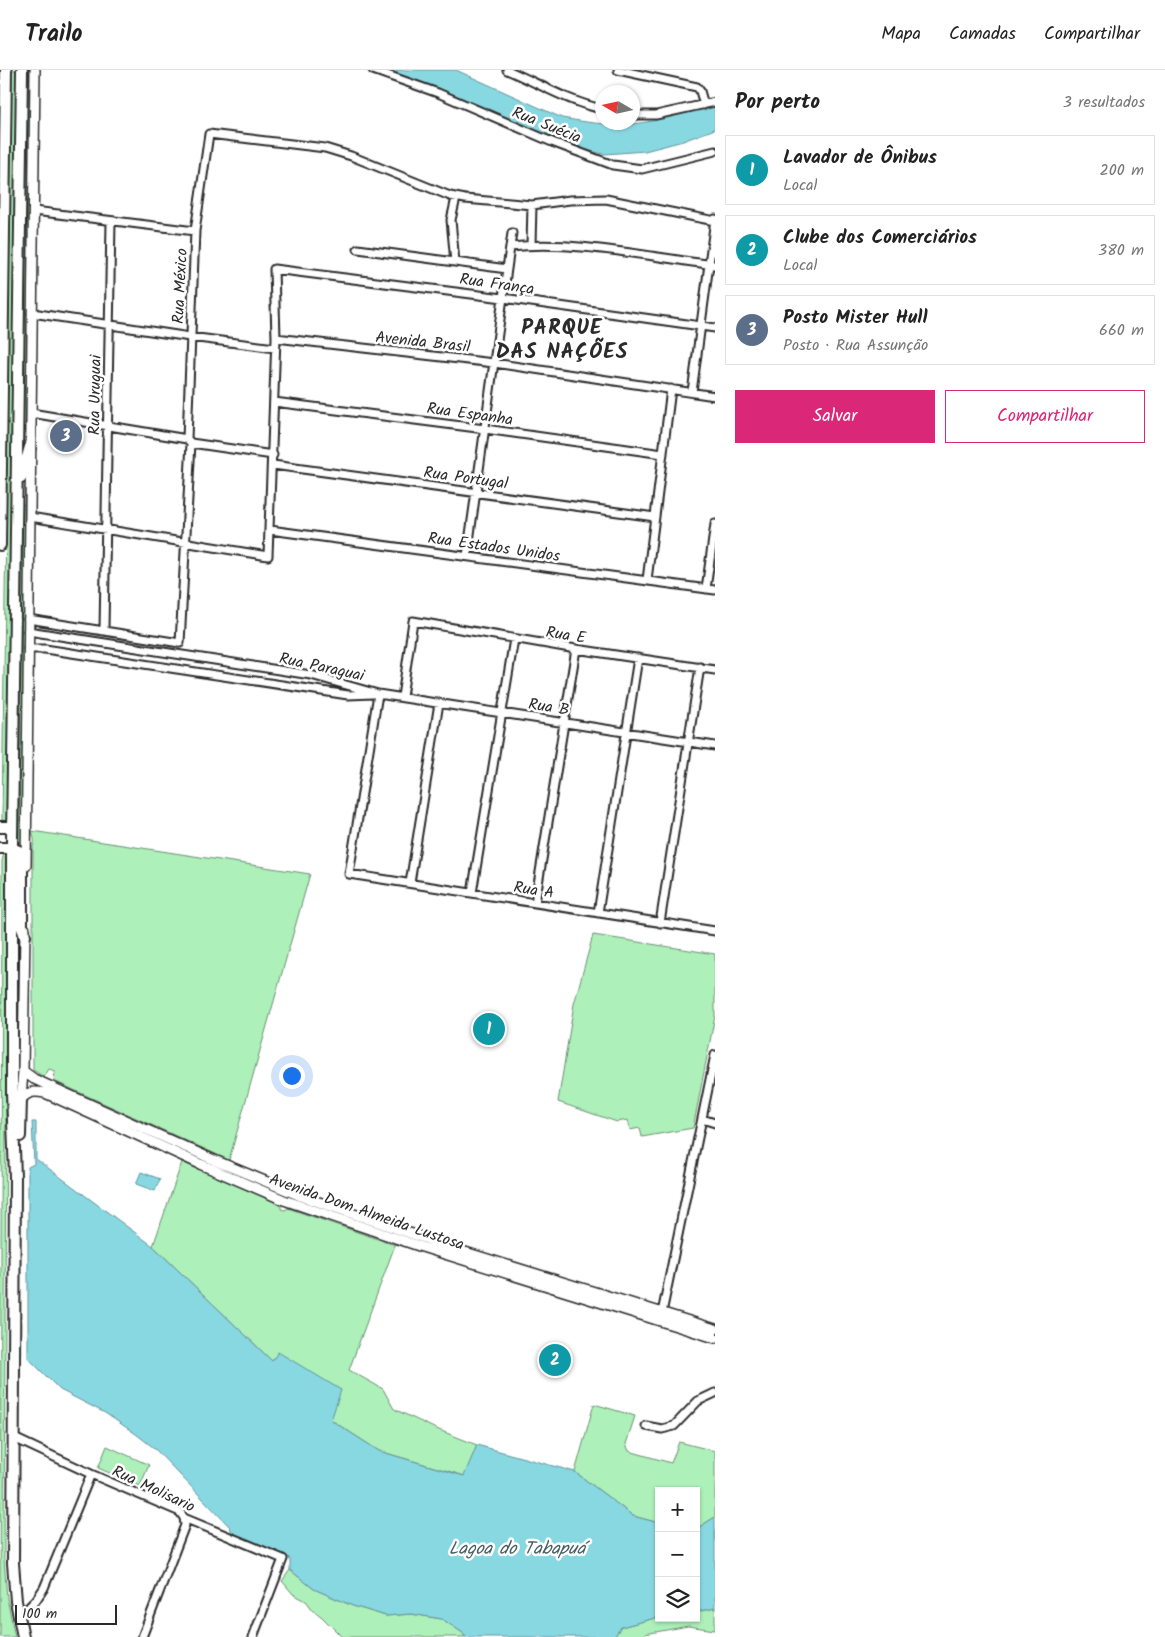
<!DOCTYPE html>
<html lang="pt">
<head>
<meta charset="utf-8">
<style>
  :root { --surface:#fff; --page:#f2f2f2; --text:#222; --muted:#767676; --line:#e0e0e0; --accent:#db2777 }
  body { margin:0; font-family:Kalam,sans-serif; background:var(--page); color:var(--text) }
  .controls { position:absolute; right:15px; bottom:15px; display:grid; overflow:hidden; border-radius:0px; box-shadow:0 1px 4px #0004 }
  .controls button { width:45px; height:45px; display:grid; place-items:center; padding:0; border:0; border-bottom:1px solid var(--line); background:var(--surface); color:var(--text); font:25px sans-serif }
  .compass { position:absolute; left:595px; top:15px; width:45px; height:45px; border-radius:50%; background:var(--surface); box-shadow:0 1px 4px #0004; rotate:279deg }
  .scale { position:absolute; left:15px; bottom:12px; width:102px; box-sizing:border-box; padding-left:5px; border:2px solid #2b2b2b; border-top:0; font-size:14px; line-height:18px; white-space:nowrap; color:#2b2b2b; -webkit-text-stroke:4px #fff; paint-order:stroke }
  .you { position:absolute; left:291px; top:1005px; width:18px; height:18px; margin:-12px; border:4px solid #fff; border-radius:50%; background:#1a73e8; box-shadow:0 0 0 8px #1a73e833 }
  .badge { display:grid; place-items:center; width:32px; height:32px; border-radius:50%; background:var(--accent); color:#fff; font-size:16px; font-weight:700 }
  .pin { position:absolute; translate:-50% -50%; border:2px solid #fff; box-shadow:0 1px 5px #0006 }
  .list { margin:0; padding:0; list-style:none }
  h2 { display:flex; justify-content:space-between; align-items:center; height:65px; margin:0; padding:0 20px; font-size:21px }
  h2 small { font-size:16px; font-weight:400; color:var(--muted) }
  .list li { display:grid; grid-template-columns:32px 1fr auto; gap:15px; align-items:center; box-sizing:border-box; height:70px; margin:0 10px 10px; padding:0 10px; border:1px solid var(--line); border-radius:0px }
  .list b { display:block; font-size:19px; white-space:nowrap }
  .list p { margin:0; font-size:16px; white-space:nowrap; color:var(--muted) }
  .list em { font-size:16px; font-style:normal; color:var(--muted) }
  .actions { display:flex; gap:10px; padding:15px 20px }
  .actions a { flex:1; padding:11px 0; border:1px solid var(--accent); border-radius:0px; text-align:center; font-size:18px; color:var(--accent) }
  .actions .main { background:var(--accent); color:#fff }
  .icon { flex:none; width:28px; height:28px; fill:none; stroke:currentColor; stroke-width:2; stroke-linecap:round; stroke-linejoin:round }
  .map { position:relative; flex:none; width:715px; height:1567px; overflow:hidden }
  header { display:flex; align-items:center; gap:30px; box-sizing:border-box; height:70px; padding:0 25px; background:var(--surface); border-bottom:1px solid var(--line) }
  header strong { font-size:24px }
  nav { display:flex; gap:28px; margin-inline-start:auto; font-size:18px }
  main { display:flex }
  aside { flex:1; background:var(--surface) }
  .map>svg:first-child { display:block }
  .green { fill:#adf0b9; stroke:#6c8e72 }
  .water { fill:#88d8e2; stroke:#639399 }
  .lines { fill:none; stroke-linecap:round; stroke-linejoin:round }
  .minor-casing { stroke:#2b2b2b; stroke-width:11 }
  .major-casing { stroke:#2b2b2b; stroke-width:12 }
  .highway-casing { stroke:#2b2b2b; stroke-width:14 }
  .minor { stroke:#fff; stroke-width:7 }
  .major { stroke:#fff; stroke-width:9 }
  .highway { stroke:#fff; stroke-width:10 }
  .labels { text-anchor:middle; stroke-width:5; stroke-linejoin:round; paint-order:stroke }
  .street-label { font-size:16px; fill:#2b2b2b; stroke:#fff }
  .water-label { font-size:18px; font-style:italic; fill:#475f62; stroke:#fff }
  .district-label { font-size:21px; font-weight:bold; letter-spacing:1px; fill:#2b2b2b; stroke:#fff }
</style>
</head>
<body>
<header>
<strong>Trailo</strong>
<nav><a>Mapa</a><a>Camadas</a><a>Compartilhar</a></nav>
</header>
<main>
<div class="map">
<svg width="715" height="1567" viewBox="0 0 715 1567">
  <rect width="100%" height="100%" fill="#fff"/>
  <filter id="ink" filterUnits="userSpaceOnUse"><feTurbulence type="fractalNoise" baseFrequency=".02" numOctaves="2"/><feDisplacementMap in="SourceGraphic" scale="10" xChannelSelector="R" yChannelSelector="G"/><feConvolveMatrix kernelMatrix="1 2 1 2 8 2 1 2 1" color-interpolation-filters="sRGB"/></filter>
  <g filter="url(#ink)">
    <path class="green" d="M12 0H17L7 752 6 753 2 752Z
      M28 0H32L28 334 25 353V384L23 386Z
      M26 404 22 774 19 773 23 436 24 433Z
      M32 761 310 804 229 1090 54 1011 55 1001 49 999 44 1007 33 1000V776C36 771 33 766 32 761Z
      M4 783 7 785V795L4 1489 7 1528 15 1567H0L2 791Z
      M18 789 19 871 21 877 19 992 18 982Z
      M593 865 715 884V946L693 1058 642 1067 640 1058 630 1060 628 1050 617 1052 558 1032 574 934Z
      M182 1092 281 1135V1139L285 1140 288 1138 395 1175 349 1300 383 1319 394 1339 434 1358 477 1375 465 1406 379 1381 331 1350 278 1282 273 1292 153 1176Z
      M594 1334 635 1346 626 1374 629 1381 671 1393 679 1372 715 1381V1447L696 1459V1421H659V1453L633 1446 575 1402Z
      M107 1376 149 1395 140 1416 98 1398Z
      M290 1500 314 1519 353 1536 386 1546 411 1544 442 1549 463 1563 465 1567H342L322 1547 313 1540 306 1531 293 1524 282 1511Z
      M715 1538V1560L688 1556 645 1564 644 1567H614L621 1557 659 1547V1548H696V1542Z"/>
    <path class="water" d="M384 0H456L562 48C584 52 609 56 632 54 660 51 688 43 715 35V59L683 71 645 81 605 84 584 80 470 33Z
      M32 1052H36V1089L153 1176 272 1291 278 1282 341 1320 331 1350 379 1381 464 1406 477 1375 575 1402 633 1446 659 1453V1547L621 1557 614 1567H465L463 1563 442 1549 411 1544 386 1546 353 1536 314 1519 290 1500V1489L282 1483 254 1474 232 1463 230 1457 154 1378 136 1364 105 1343 60 1320 28 1288V1097L34 1094Z
      M141 1102 160 1109 155 1121 136 1114Z
      M715 1447V1538L696 1542V1459Z"/>
    <g class="lines">
      <g class="minor-casing">
        <path id="minor" d="M373 0 438 23 552 72 613 95 642 99 715 81
          M507 0C538 13 569 32 602 39
          M618 0 697 17 700 21 704 35
          M632 45H656L715 32
          M34 141 195 161
          M531 175 532 135
          M510 177C578 170 648 187 715 195
          M358 179 507 199
          M455 192 451 150 456 128
          M32 243 190 267 275 278
          M276 268 494 293 715 326
          M692 322 715 149
          M274 332 485 359 663 384
          M31 343 187 369 191 373 273 385
          M187 369 195 161 209 64 325 78 351 86 450 126 465 129 532 135 570 130 606 129 715 151
          M273 395 655 447
          M30 447 268 486 276 268 274 199 503 228 715 258
          M270 460 715 520
          M467 486 512 163
          M647 510 671 319
          M706 519 715 454
          M28 549 180 573 191 373
          M104 560 111 151
          M28 561 311 605 378 624 715 676
          M28 579H45L348 625 373 624
          M378 624 349 804 715 861
          M402 627 413 551 576 579 715 600
          M410 813 439 633
          M472 823 514 569
          M535 833 576 579
          M598 843 638 588
          M660 853 700 597
          M702 1049 715 1053
          M662 1243 715 985
          M646 1356 662 1359 674 1356 698 1331 715 1323
          M14 1368 91 1404 180 1442 184 1448 283 1489 253 1567
          M19 1547 36 1530 44 1518 91 1404
          M142 1567 185 1455 184 1448"/>
      </g>
      <g class="major-casing">
        <path id="major" d="M26 796 35 0
          M23 1001 34 1009 214 1090 301 1126 465 1182 715 1259
          M21 1029 23 1001 25 859
          M21 1029C29 1021 34 1021 45 1023L200 1094 284 1130 422 1177 715 1268"/>
      </g>
      <g class="highway-casing">
        <path id="highway" d="M22 0 12 769V1022L15 1107 13 1493 16 1531 23 1567
          M21 408 30 377
          M0 475 6 0
          M0 757H12
          M0 778H12L19 781 22 788V858L25 866
          M20 1066 21 1029"/>
      </g>
      <use href="#minor" class="minor"/>
      <use href="#major" class="major"/>
      <use href="#highway" class="highway"/>
    </g>
  </g>
  <g class="labels">
    <g class="street-label">
      <text transform="translate(547 54) rotate(22)" y="6">Rua Suécia</text>
      <text transform="translate(497 213) rotate(8)" y="6">Rua França</text>
      <text transform="translate(179 216) rotate(-87)" y="6">Rua México</text>
      <text transform="translate(423 271) rotate(6)" y="6">Avenida Brasil</text>
      <text transform="translate(94 325) rotate(-89)" y="6">Rua Uruguai</text>
      <text transform="translate(470 343) rotate(8)" y="6">Rua Espanha</text>
      <text transform="translate(466 407) rotate(8)" y="6">Rua Portugal</text>
      <text transform="translate(494 476) rotate(8)" y="6">Rua Estados Unidos</text>
      <text transform="translate(566 564) rotate(9)" y="6">Rua E</text>
      <text transform="translate(322 596) rotate(12)" y="6">Rua Paraguai</text>
      <text transform="translate(549 636) rotate(9)" y="6">Rua B</text>
      <text transform="translate(534 819) rotate(9)" y="6">Rua A</text>
      <text transform="translate(367 1141) rotate(19)" y="6">Avenida Dom Almeida Lustosa</text>
      <text transform="translate(154 1418) rotate(25)" y="6">Rua Molisario</text>
    </g>
    <g class="water-label">
      <text x="517" y="1484">Lagoa do Tabapuá</text>
    </g>
    <g class="district-label">
      <text x="562" y="264">PARQUE<tspan x="562" dy="24">DAS NAÇÕES</tspan></text>
    </g>
  </g>
</svg>
<div class="controls">
<button>+</button>
<button>−</button>
<button><svg class="icon" aria-label="layers" viewBox="0 0 24 24"><path d="M12 4l9 5-9 5-9-5zM3 14l9 5 9-5"/></svg></button>
</div>
<svg class="compass" viewBox="-18 -18 36 36"><path d="M0-13l5 13h-10z" fill="#e53935"/><path d="M0 13l5-13h-10z" fill="#767676"/></svg>
<div class="scale">100 m</div>
<div class="you"></div>
<div class="pin badge" style="left:489px;top:959px;background:#0f9aa8">1</div>
<div class="pin badge" style="left:555px;top:1290px;background:#0f9aa8">2</div>
<div class="pin badge" style="left:66px;top:366px;background:#5c6f8a">3</div>
</div>
<aside>
<h2>Por perto<small>3 resultados</small></h2>
<ul class="list">
<li><span class="badge" style="background:#0f9aa8">1</span><div><b>Lavador de Ônibus</b><p>Local</p></div><em>200 m</em></li>
<li><span class="badge" style="background:#0f9aa8">2</span><div><b>Clube dos Comerciários</b><p>Local</p></div><em>380 m</em></li>
<li><span class="badge" style="background:#5c6f8a">3</span><div><b>Posto Mister Hull</b><p>Posto · Rua Assunção</p></div><em>660 m</em></li>
</ul>
<div class="actions"><a class="main">Salvar</a><a>Compartilhar</a></div>
</aside>
</main>
</body>
</html>
